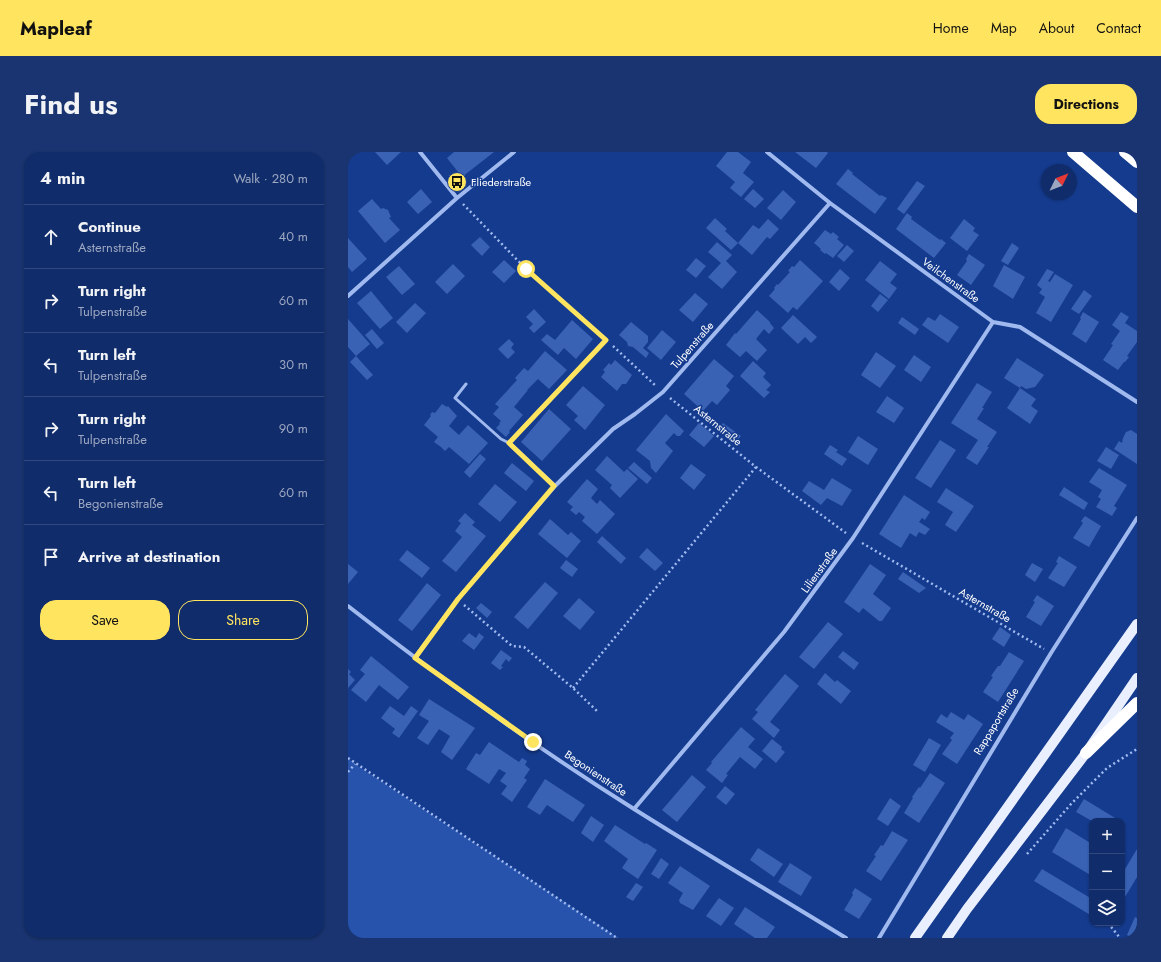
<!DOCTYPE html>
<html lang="en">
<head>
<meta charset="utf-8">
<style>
  :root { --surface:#102c6a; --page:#193470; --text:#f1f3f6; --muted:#9ca7c1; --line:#30487e; --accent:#ffe45f }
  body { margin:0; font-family:Jost,sans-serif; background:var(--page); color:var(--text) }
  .controls { position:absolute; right:12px; bottom:12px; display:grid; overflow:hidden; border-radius:8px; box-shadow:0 1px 3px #0004 }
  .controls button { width:36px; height:36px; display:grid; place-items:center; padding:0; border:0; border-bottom:1px solid var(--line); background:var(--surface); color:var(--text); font:20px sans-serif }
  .compass { position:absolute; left:693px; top:12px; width:36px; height:36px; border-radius:50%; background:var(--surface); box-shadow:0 1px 3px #0004; rotate:47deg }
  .stop { position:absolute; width:12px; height:12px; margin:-9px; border:3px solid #ffe45f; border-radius:50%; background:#fff }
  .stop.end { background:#ffe45f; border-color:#fff; box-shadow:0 1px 4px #0008 }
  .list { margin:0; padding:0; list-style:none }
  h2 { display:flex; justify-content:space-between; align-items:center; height:52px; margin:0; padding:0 16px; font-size:17px }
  h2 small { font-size:13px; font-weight:400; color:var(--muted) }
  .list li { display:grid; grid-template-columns:26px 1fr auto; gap:12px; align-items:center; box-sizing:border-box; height:64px; padding:0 16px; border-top:1px solid var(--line) }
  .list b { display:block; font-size:15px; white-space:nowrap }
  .list p { margin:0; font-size:13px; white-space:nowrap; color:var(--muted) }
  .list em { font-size:13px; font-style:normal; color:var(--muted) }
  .actions { display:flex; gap:8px; padding:12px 16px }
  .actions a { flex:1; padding:9px 0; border:1px solid var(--accent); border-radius:16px; text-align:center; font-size:14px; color:var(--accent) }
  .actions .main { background:var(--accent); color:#111 }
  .icon { flex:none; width:22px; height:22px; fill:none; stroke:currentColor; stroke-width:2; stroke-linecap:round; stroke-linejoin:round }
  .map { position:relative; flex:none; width:789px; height:786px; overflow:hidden; border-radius:16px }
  header { display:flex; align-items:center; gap:24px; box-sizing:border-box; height:56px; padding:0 20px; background:var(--accent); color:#111 }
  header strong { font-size:19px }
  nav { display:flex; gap:22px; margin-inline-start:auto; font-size:14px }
  .intro { display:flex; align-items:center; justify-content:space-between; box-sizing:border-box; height:96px; padding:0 24px }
  h1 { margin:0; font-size:28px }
  .button { padding:10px 18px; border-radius:16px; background:var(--accent); color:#111; font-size:14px; font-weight:700 }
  main { display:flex; gap:24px; padding:0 24px }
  aside { flex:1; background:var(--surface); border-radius:16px; box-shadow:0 1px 3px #0004 }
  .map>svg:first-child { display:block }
  .green { fill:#2753ad }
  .building { fill:#3962b5 }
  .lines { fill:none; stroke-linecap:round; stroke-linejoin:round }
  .path { stroke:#a0baf0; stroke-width:2.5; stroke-dasharray:2 3; stroke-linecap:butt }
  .lane { stroke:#a0baf0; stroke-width:3 }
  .street { stroke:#a0baf0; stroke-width:4 }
  .primary { stroke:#e9efff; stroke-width:10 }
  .highway { stroke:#fff; stroke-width:12 }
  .route { stroke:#ffe45f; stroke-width:5 }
  .labels { text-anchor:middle; stroke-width:3; stroke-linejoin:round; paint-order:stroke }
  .poi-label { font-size:11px; fill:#fff; stroke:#153b8e; text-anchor:start }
  .street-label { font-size:11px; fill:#fff; stroke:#153b8e }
</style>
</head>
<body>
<header>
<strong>Mapleaf</strong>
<nav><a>Home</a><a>Map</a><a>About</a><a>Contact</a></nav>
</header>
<div class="intro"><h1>Find us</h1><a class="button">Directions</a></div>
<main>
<aside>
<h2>4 min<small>Walk · 280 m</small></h2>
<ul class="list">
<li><svg class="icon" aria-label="ahead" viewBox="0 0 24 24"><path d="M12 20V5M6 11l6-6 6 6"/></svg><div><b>Continue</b><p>Asternstraße</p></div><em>40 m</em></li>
<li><svg class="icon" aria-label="right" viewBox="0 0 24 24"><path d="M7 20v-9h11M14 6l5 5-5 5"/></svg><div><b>Turn right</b><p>Tulpenstraße</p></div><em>60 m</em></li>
<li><svg class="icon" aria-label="left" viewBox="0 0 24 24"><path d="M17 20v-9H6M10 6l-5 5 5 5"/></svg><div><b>Turn left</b><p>Tulpenstraße</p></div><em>30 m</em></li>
<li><svg class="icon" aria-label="right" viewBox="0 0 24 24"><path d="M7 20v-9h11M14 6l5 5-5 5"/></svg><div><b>Turn right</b><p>Tulpenstraße</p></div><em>90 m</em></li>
<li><svg class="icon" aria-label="left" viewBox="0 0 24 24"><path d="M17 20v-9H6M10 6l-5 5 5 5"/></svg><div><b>Turn left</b><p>Begonienstraße</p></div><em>60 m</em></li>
<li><svg class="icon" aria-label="arrive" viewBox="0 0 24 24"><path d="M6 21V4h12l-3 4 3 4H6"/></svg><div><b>Arrive at destination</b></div></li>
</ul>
<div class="actions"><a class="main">Save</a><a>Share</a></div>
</aside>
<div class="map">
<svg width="789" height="786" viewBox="0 0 789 786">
  <rect width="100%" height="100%" fill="#153b8e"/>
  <path class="green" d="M0 606 7 612 271 786H0Z"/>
  <path class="building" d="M27 0H53L39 13Z
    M106 0H146L114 25 99 6Z
    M379 0H390L403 10 395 21 406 30 393 45 382 36 387 30 368 14Z
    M447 0H479L480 1 468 16Z
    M500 17 505 21 504 22 532 44 533 43 539 46 527 62 488 32Z
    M569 29 577 34 556 62 549 57Z
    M73 37 84 50 70 62 59 50Z
    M405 37 416 47 407 56 396 47Z
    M435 38 448 50 433 68 419 56Z
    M24 47 33 57 35 56 40 58 43 65 41 66 52 78 37 91 10 59Z
    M559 61 564 65 563 67 592 88 593 87 598 91 586 106 548 77Z
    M367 66 379 77 377 79 390 91 383 98 358 76Z
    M420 67 431 77 422 87 419 85 404 103 390 91 405 73 411 77Z
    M616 67 627 76 625 79 631 83 619 99 602 86Z
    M477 78 483 82 485 80 491 85 489 87 496 93 485 106 478 101 477 102 472 98 473 97 466 91Z
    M132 85 142 95 134 104 123 93Z
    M0 86 19 107 4 120 0 115Z
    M369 90 384 103 378 109 389 120 374 137 360 125 373 111 360 100Z
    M664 91 671 96 660 113 653 109Z
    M499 93 506 99 496 110 489 104Z
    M621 102 637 113 623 133 609 123 619 109 618 107Z
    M348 106 358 114 348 126 338 118Z
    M156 108 168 119 156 131 144 120Z
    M452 108 475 129 449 158 445 155 440 161 421 144 427 137 426 136 429 132 430 133 442 120 440 119 444 114 446 115Z
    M532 109 549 122 542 131 549 136 541 147 517 128Z
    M105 112 117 124 99 142 87 130Z
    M656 113 677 125 665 147 645 134Z
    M51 114 67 132 54 143 38 125Z
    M492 117 502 126 491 139 481 130Z
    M699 117 706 120 700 129 702 130 707 122 725 133 703 170 688 161 697 145 691 141 694 137 689 133Z
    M736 138 744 144 731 162 723 157Z
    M23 139 45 166 32 177 9 151Z
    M347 141 360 152 345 170 331 158Z
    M532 142 540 148 530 160 523 154Z
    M67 151 78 161 59 181 48 170Z
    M186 157 198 170 186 181 181 176 185 172 178 165Z
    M409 158 422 170V171L426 176 421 182 416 177 408 187 419 198 409 209 398 199 392 205 378 193 387 181 388 182Z
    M735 160 751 170 738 191 724 182 733 167 732 166Z
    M773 160 781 165 777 171 789 179V190L779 204 781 205 777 210H776L770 218 755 208 765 193 763 192 772 179 764 173Z
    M592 162 611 175 600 191 574 173 580 165 587 169Z
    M445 163 469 185 463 191 457 185 450 192 433 176Z
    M554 165 571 177 567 183 550 171Z
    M0 167 22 192 8 204 0 195Z
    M224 168 245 187 228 207 216 196 210 203 193 188 199 182 207 188Z
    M283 170 300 184V190L295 196 301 201 298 206 285 195 280 194 279 190 271 183Z
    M24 177 36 191 29 197 17 183Z
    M314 178 328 190 313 208 299 196Z
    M161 187 166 192 163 196 167 200 160 207 150 197Z
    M197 199 219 218 201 237 190 227 179 238H180L166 255 175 263 161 279 162 280 158 285 148 276 152 272 151 271 153 269 145 262 151 255 147 252 169 228 167 226 176 216 180 219Z
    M528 200 548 214 532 236 513 223Z
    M566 203 583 215 573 230 556 218Z
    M8 204 25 223 19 228 2 210Z
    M669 206 696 223 687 235 678 237 673 234 672 236 656 226Z
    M366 207 386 224 378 234 382 238 369 253 364 249 355 259 336 242Z
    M267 208 284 223 278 232H274L269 239 253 225 257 220 255 218 261 211 263 213Z
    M405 209 418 221 415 225 423 233 418 238 422 240 416 246 392 224Z
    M629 231 644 240 634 256H636L629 267 649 280 639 295H641L629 313 618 306 630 288 603 271Z
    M235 234 257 253 237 278 226 268 230 264 218 253Z
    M672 236 688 247 683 254 690 259 682 272 659 256Z
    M539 244 556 256 546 271 528 260Z
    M94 252 99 255 100 254 109 264 101 274 111 283 120 273 140 291 121 312 101 295 97 299 93 295 86 290 90 285 76 273 83 264 82 263 84 260 87 261Z
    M201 257 223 277 194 309 173 290Z
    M318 262 336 279 332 284H329L326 281 317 291 325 299 308 321 303 316 302 309 288 298Z
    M351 271 366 284 356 295 341 283Z
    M375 271 393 284 388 290 370 277Z
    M783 278 789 282V312L766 297 771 289 774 291 775 286 778 280Z
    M510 284 530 297 520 313 500 300Z
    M592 288 608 298 583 336 567 326Z
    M482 293 490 298 488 300 499 307 494 314 476 302Z
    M758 295 771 303 763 317 749 309Z
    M132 302 138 307 122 326 116 320Z
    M259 304 276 320 279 317 290 327 272 346 262 336 264 333 247 318Z
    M286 310 304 326 299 332 280 316Z
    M164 311 186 329 178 339 156 321Z
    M343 312 358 323 346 338 332 326Z
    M751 316 779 333 766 354 769 356 764 364 748 355 753 347 750 345 754 338 741 330Z
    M484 326 504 338 494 354 479 346 473 353 454 339 461 329 476 338Z
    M239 327 250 337 243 346 249 352 252 348 267 362 249 382 234 369 237 365 231 360 228 363 222 358 225 355 219 350Z
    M147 332 169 350 152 370 130 352Z
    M716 335 740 351 736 358 711 343Z
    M598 336 626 354 608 380 597 373 605 360 589 350Z
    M556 343 582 360 577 368 574 366 571 370 582 377 577 383 571 380 568 385 562 381 553 396 531 382Z
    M117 361 127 370 124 373 138 384 108 420 94 409 114 385 107 379 113 371 110 369Z
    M737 364 753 374 741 395 725 386 735 371 733 369Z
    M202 367 220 383 223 380 233 389 219 406 190 382Z
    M254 384 278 406 273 412 249 390Z
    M299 396 315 411 307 419 291 405Z
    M59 398 82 416 74 426 51 408Z
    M711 404 729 415 716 435 700 426 710 411 708 410Z
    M218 408 230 417 224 425 212 416Z
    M684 411 695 417 687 430 677 423Z
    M0 412 10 420 0 432Z
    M522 412 538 423 525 442 543 456 534 469H531L515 456 511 461 496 450Z
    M555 420 578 436 571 441 550 427Z
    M197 430 210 441 180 477 166 465Z
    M79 431 93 443 64 479 50 468Z
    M689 443 706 454 693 474 678 465 687 450 685 449Z
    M231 446 247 460 232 478 215 464Z
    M133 451 144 460 139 466 128 456Z
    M480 470 495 482 466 517 451 505Z
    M652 475 663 483 656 495 644 487Z
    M121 481 128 486 131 481 136 485 126 498 114 489Z
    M153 498 164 506 161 510 158 507 153 514 155 515 152 518 143 511Z
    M495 499 511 511 506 518 490 505Z
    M661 500 676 509 650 550 635 540 645 525 643 524 650 514H652Z
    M23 504 61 535 50 548 31 533 18 550 3 538 17 522 12 518Z
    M0 517 3 520 1 522 7 528 0 536Z
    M477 521 487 530 489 528 503 539 493 552 469 532Z
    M437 522 451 534 422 570 432 578 426 586 404 567 410 560 407 558Z
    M81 547 127 576 104 608 93 600 102 584 91 577 80 593 69 586 81 569 71 563Z
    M42 554 56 564 63 554 70 559 51 586 44 581 47 577 33 566Z
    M603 560 616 568 620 562 635 572 609 612 594 602 604 588 602 586 606 581 588 570 593 562 599 566Z
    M393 575 407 587 400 595 415 607 407 617 392 605 378 622 380 623 374 631 358 618 364 611 363 610Z
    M581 586 593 593 577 620 565 613Z
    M424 587 434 595 433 597 437 600 428 611 414 599Z
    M141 590 171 610 174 606 179 609 177 613 182 617 176 626 179 628 164 650 153 642 159 634 152 629 158 621 151 617 141 632 118 617 128 601 132 603Z
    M582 621 597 631 571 671 556 661 565 646 564 645 571 635 572 636Z
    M344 623 358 635 329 670 314 658Z
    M197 627 237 653 225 670 199 653 192 663 179 655Z
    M377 634 387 642 378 653 368 645Z
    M542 646 553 654 540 674 529 667Z
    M736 647 772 669H744L728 660Z
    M243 664 256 673 245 690 233 681Z
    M267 673 297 692 298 691 309 698 290 727 274 716 280 707 256 689Z
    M718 676 744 692V724L704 700Z
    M544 679 560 688 533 729 518 719 528 704 526 703 533 693 535 694Z
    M410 696 435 712 426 725 402 708Z
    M789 697V725L774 750V722Z
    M313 706 321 712 311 727 303 722Z
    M442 711 464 725 453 744 430 730Z
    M332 714 362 734 345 758 332 751 331 748 335 741 320 731Z
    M694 717 744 747V764L686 729Z
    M288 731 295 735 285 749 278 745Z
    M507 736 524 747 511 767 496 758 505 743 504 741Z
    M371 746 386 756 373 774 358 764Z
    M397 755 427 775 419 786H407L386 772Z
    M787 765 789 766V786H785L779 783Z"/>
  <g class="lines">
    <path class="path" d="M115 52 178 117 252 182
      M265 194 308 234
      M322 246 408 315 498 381
      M514 391 696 497
      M116 453 164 494 176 495 225 536 249 559
      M225 536 408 315
      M0 606 269 786
      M0 620 7 612
      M679 702 723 652 759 616 789 597
      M760 771 772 786"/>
    <path class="lane" d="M118 232 107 246 153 287 161 291"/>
    <path class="street" d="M72 0 109 46
      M419 0 482 51 645 170 672 175 789 250
      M0 144 109 46 166 0
      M207 334 161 291 258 188
      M0 454C92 526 187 595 286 657 356 701 428 743 498 786
      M67 506 110 447 207 334 265 277 287 262 315 240 482 51
      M286 657 436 480 505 386 645 170
      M531 786 703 501 789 366"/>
    <path class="primary" d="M567 786 789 472
      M599 786 619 757 738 601 789 526"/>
    <path class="highway" d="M725 0 789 55
      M777 0 789 10
      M738 601 789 551"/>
  </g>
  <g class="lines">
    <path class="route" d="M178 117 258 188 161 291 206 334 110 447 67 506 185 590"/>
  </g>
  <defs>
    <g id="bus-disc" transform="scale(1)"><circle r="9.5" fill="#ffe45f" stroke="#153b8e"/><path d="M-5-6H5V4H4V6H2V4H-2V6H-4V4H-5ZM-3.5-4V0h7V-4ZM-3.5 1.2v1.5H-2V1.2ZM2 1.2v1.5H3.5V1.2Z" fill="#111"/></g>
  </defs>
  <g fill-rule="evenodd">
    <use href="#bus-disc" x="109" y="30"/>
  </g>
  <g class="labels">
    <g class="poi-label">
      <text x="123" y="34">Fliederstraße</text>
    </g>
    <g class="street-label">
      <text transform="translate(603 128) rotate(36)" y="4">Veilchenstraße</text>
      <text transform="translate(344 193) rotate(-49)" y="4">Tulpenstraße</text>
      <text transform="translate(370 273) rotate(39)" y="4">Asternstraße</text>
      <text transform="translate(471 418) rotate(-54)" y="4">Lilienstraße</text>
      <text transform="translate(637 453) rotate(30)" y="4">Asternstraße</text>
      <text transform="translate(648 569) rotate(-59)" y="4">Rappaportstraße</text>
      <text transform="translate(248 621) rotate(34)" y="4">Begonienstraße</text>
    </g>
  </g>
</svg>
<div class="controls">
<button>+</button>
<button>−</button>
<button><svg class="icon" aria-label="layers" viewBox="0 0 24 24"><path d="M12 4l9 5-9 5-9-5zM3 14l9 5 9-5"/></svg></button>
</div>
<svg class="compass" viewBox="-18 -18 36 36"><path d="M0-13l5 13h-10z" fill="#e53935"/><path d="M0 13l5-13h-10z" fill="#9ca7c1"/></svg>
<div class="stop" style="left:178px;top:117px"></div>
<div class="stop end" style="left:185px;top:590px"></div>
</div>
</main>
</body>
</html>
